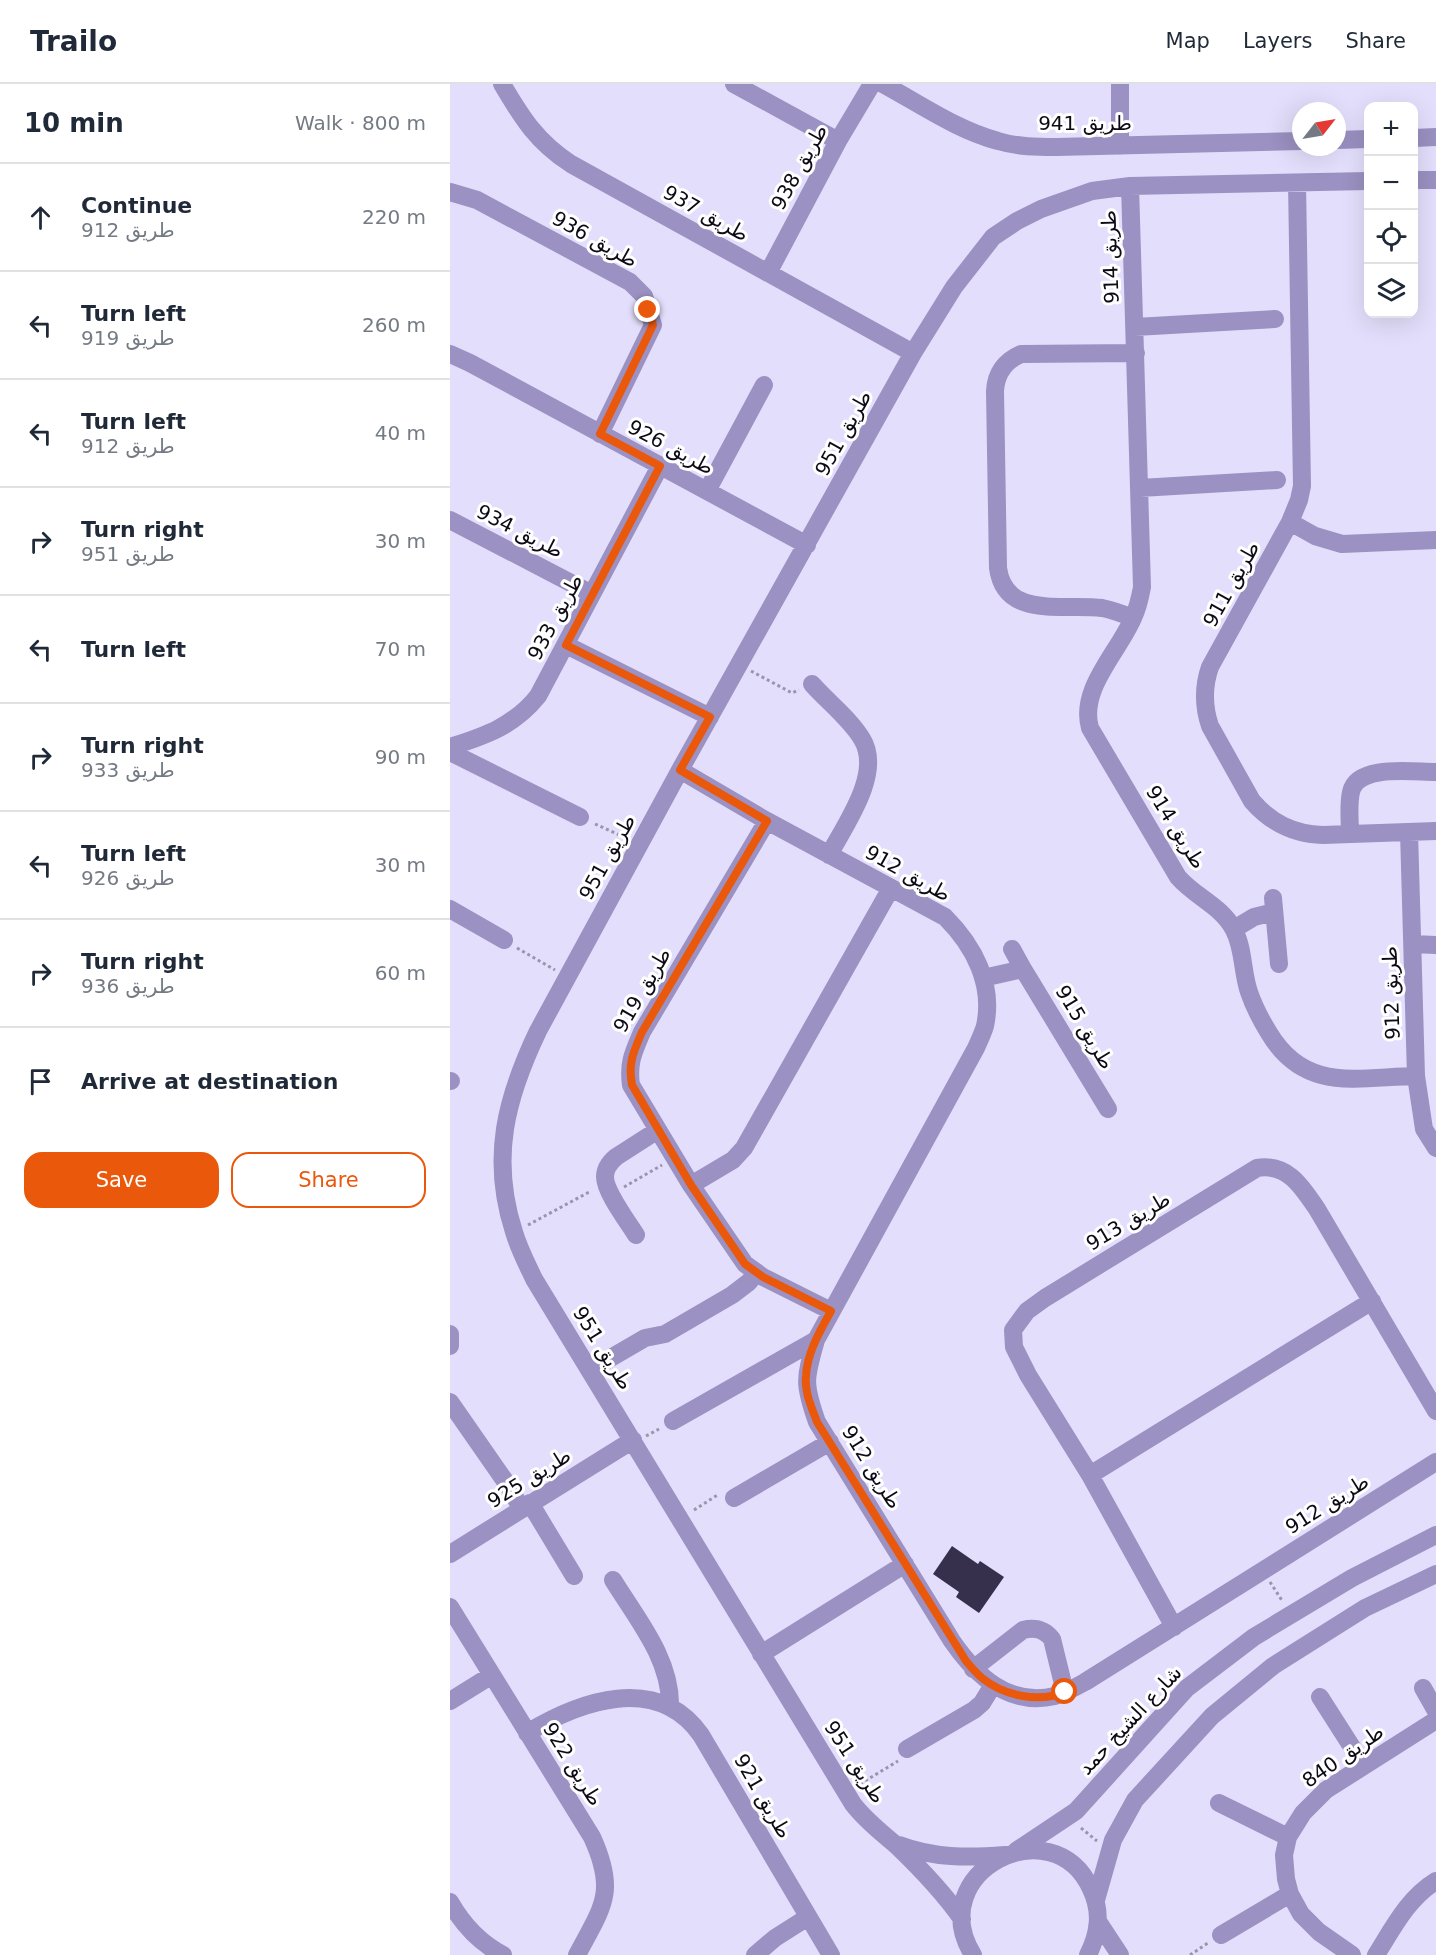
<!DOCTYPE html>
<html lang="en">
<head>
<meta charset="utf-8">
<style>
  :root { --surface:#fff; --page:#f6f6f7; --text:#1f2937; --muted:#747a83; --line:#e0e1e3; --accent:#ea580c }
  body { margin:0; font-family:"DejaVu Sans","Noto Sans Arabic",sans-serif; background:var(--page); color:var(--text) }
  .controls { position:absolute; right:18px; top:18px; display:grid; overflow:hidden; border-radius:12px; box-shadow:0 6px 24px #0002 }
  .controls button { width:54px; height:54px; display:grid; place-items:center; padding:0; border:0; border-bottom:2px solid var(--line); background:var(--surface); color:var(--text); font:30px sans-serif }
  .compass { position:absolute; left:842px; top:18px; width:54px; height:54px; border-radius:50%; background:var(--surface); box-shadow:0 6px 24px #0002; rotate:59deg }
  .stop { position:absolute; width:18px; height:18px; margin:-14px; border:4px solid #ea580c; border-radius:50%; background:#fff }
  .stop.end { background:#ea580c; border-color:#fff; box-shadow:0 2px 6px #0008 }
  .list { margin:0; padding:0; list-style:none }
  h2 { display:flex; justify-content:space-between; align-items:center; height:78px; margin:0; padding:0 24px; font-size:26px }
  h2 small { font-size:20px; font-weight:400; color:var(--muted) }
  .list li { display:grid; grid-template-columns:39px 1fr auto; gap:18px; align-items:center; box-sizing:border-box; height:108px; padding:0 24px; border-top:2px solid var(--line) }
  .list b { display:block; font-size:22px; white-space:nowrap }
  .list p { margin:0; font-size:20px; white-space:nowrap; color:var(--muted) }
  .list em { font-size:20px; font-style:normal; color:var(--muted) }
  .actions { display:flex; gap:12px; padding:18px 24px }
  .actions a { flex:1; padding:14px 0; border:2px solid var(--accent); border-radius:18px; text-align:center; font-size:21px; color:var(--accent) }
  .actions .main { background:var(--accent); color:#fff }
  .icon { flex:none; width:33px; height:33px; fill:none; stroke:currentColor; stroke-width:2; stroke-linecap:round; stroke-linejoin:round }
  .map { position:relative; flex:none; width:986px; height:1871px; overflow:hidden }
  header { display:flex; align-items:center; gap:36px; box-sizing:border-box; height:84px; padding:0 30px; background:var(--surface); border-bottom:2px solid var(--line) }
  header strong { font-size:28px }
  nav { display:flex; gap:33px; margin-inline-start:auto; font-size:21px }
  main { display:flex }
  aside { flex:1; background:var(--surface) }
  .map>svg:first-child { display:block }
  .building { fill:#36304c }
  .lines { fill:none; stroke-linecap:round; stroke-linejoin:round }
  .path { stroke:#9995ac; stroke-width:3; stroke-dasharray:3 3; stroke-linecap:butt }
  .minor { stroke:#9b91c2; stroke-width:18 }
  .route { stroke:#ea580c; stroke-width:8 }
  .labels { text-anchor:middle; stroke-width:6; stroke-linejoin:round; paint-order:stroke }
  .street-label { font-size:20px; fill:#0d0a16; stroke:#fff }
</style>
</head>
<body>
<header>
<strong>Trailo</strong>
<nav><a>Map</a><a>Layers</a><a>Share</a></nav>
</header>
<main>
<aside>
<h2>10 min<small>Walk · 800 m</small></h2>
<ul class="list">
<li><svg class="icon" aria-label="ahead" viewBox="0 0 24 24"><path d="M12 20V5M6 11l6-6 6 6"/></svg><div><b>Continue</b><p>طريق 912</p></div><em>220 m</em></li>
<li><svg class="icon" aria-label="left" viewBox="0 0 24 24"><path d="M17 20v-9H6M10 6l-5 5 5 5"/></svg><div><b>Turn left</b><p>طريق 919</p></div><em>260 m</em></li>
<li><svg class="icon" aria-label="left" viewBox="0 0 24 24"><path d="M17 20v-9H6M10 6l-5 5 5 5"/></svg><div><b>Turn left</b><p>طريق 912</p></div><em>40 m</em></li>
<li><svg class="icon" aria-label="right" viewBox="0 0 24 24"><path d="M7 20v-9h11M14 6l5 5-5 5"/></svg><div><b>Turn right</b><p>طريق 951</p></div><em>30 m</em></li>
<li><svg class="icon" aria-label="left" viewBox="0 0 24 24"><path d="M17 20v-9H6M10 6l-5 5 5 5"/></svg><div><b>Turn left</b></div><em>70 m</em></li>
<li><svg class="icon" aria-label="right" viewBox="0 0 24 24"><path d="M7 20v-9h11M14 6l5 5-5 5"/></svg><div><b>Turn right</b><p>طريق 933</p></div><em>90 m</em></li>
<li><svg class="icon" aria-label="left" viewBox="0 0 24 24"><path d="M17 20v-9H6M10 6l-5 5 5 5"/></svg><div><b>Turn left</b><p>طريق 926</p></div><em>30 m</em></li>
<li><svg class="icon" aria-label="right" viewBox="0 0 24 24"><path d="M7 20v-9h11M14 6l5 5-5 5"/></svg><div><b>Turn right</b><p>طريق 936</p></div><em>60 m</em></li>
<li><svg class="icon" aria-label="arrive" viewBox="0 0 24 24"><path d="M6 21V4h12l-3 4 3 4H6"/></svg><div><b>Arrive at destination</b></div></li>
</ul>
<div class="actions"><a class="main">Save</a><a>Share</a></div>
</aside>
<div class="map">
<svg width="986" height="1871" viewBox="0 0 986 1871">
  <rect width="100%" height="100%" fill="#e3defb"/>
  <path class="building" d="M502 1462 528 1480 530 1477 554 1493 529 1529 506 1513 509 1508 483 1490Z"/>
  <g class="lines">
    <path class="path" d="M301 587 342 609 349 606
      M145 740 174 753
      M67 864 105 886
      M174 1103 212 1081
      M78 1141 141 1107
      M196 1352 209 1345
      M244 1426 269 1410
      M820 1498 833 1518
      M410 1700 448 1677
      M631 1744 647 1757
      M740 1871 758 1859"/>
    <path class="minor" d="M52 0C72 34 87 58 121 80L463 269
      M284 0 388 57
      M433 0C470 20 507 46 548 57 568 63 587 63 607 63L851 57
      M670 0V62
      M964 54 986 53
      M887 56 918 55
      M964 96H986
      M847 99 852 402 849 416 840 438 760 583C753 603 753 621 760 642L802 717C821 739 843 750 873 751L986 747
      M680 102 692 503C690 514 688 524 683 534 668 569 629 605 640 644L728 793C745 813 772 822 784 846 794 865 792 888 799 908 804 923 811 936 819 949 855 1009 907 993 966 992
      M0 108 27 116 180 198 194 212 203 241 150 350
      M318 189 388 57 422 0
      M685 243 825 235
      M0 270 20 279 357 461
      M690 404 827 396
      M257 407 314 301
      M0 436 142 510
      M840 438 865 452 892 460 986 456
      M683 534C673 530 663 526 652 524 614 519 555 536 548 484L545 307C546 289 555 277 571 270L686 269
      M116 561 260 633
      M362 600C378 618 400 635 412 655 433 689 395 741 379 771
      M0 663C35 652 64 642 88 612L210 382
      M0 668 130 733
      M230 686 317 737 495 833C524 862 544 900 535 942 533 949 529 957 526 964L366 1256C355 1294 353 1299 367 1338L502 1557C526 1592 559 1623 605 1612 615 1609 626 1603 635 1598L986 1378
      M317 737 192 948C183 969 178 979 181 1001L241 1101 295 1180 313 1193 381 1227
      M959 748 966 992 974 1045 986 1064
      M900 750C900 737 898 721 901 708 907 680 962 688 985 688
      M823 814 829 880
      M0 825 54 856
      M784 845 804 833 824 828
      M963 860 986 861
      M562 865 573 885
      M533 894 573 885 658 1025
      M0 997H1
      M241 1101 283 1076 294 1064 441 804
      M186 1151C178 1138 155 1108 155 1093 155 1084 160 1078 166 1073L208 1046
      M0 1250V1262
      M140 1286 195 1254 215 1250 282 1211 299 1198 306 1189
      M0 1318 55 1397 72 1425
      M223 1337 366 1256
      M640 1391 922 1217
      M284 1414 380 1358
      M80 1419 124 1492
      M0 1470 183 1356
      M163 1496C187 1535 221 1575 220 1622
      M0 1523 142 1753C167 1808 153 1822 127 1871
      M724 1543 640 1391 578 1291 564 1263 563 1246 577 1227 595 1214 807 1084C838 1079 852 1103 867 1125L986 1327
      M311 1570 455 1480
      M523 1585 573 1546C585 1543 594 1545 602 1555L615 1608
      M973 1604 986 1627
      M870 1613 914 1682
      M0 1617 42 1591
      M77 1649C130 1617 207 1589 251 1651L381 1871
      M457 1665 524 1626 532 1619 543 1601
      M769 1719 838 1753
      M449 1761C483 1774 518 1774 555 1771
      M566 1767 626 1727 737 1604 804 1553 902 1494 986 1451
      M646 1816 663 1756 685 1716 762 1632 823 1582 915 1524 986 1490
      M0 1818C13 1841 30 1859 53 1871
      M512 1835C493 1808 471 1785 447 1762 431 1748 416 1737 403 1720L84 1195C77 1180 69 1165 64 1148 40 1074 56 1014 88 947L230 686 463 269 504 203 543 153 567 137 591 125 642 107 680 102 918 97
      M649 1839 670 1871
      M771 1851 840 1810
      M305 1871 325 1854 358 1833
      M523 1871C472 1788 603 1721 641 1805 652 1828 649 1849 638 1871
      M902 1871 869 1848 851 1830 840 1810 836 1795 834 1771 838 1753 853 1729 876 1706 986 1636
      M926 1871C943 1844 958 1814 986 1797"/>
  </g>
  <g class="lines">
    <path class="route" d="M198 226 203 241 150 350 210 382 116 561 260 633 230 686 317 737 192 948C183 969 178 979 182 1001L241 1101 295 1180 313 1193 381 1227C370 1247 357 1269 356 1292 354 1308 362 1324 367 1338L516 1577C521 1583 526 1589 532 1594 554 1612 589 1619 615 1608"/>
  </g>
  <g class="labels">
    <g class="street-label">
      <text x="635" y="46">طريق 941</text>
      <text transform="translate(349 83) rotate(-61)" y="7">طريق 938</text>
      <text transform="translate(256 129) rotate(29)" y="7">طريق 937</text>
      <text transform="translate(145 155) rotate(29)" y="7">طريق 936</text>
      <text transform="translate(660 173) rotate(-92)" y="7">طريق 914</text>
      <text transform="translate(393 349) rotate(-61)" y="7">طريق 951</text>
      <text transform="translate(221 363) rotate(28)" y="7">طريق 926</text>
      <text transform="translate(70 447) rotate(27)" y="7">طريق 934</text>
      <text transform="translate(781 500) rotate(-61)" y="7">طريق 911</text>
      <text transform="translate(105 533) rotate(-62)" y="7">طريق 933</text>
      <text transform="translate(726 743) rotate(58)" y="7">طريق 914</text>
      <text transform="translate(157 773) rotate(-61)" y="7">طريق 951</text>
      <text transform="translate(458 789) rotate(29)" y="7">طريق 912</text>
      <text transform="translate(192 906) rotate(-60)" y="7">طريق 919</text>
      <text transform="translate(941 909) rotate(-92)" y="7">طريق 912</text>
      <text transform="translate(635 943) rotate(59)" y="7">طريق 915</text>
      <text transform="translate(678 1137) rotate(-31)" y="7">طريق 913</text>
      <text transform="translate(153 1264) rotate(58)" y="7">طريق 951</text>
      <text transform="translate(422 1383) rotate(58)" y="7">طريق 912</text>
      <text transform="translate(79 1394) rotate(-32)" y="7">طريق 925</text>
      <text transform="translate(877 1420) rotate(-32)" y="7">طريق 912</text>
      <text transform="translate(680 1636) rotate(-47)" y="7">شارع الشيخ حمد</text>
      <text transform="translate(893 1672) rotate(-35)" y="7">طريق 840</text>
      <text transform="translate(405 1678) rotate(57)" y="7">طريق 951</text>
      <text transform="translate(123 1680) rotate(58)" y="7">طريق 922</text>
      <text transform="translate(313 1712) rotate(60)" y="7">طريق 921</text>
    </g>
  </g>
</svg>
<div class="controls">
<button>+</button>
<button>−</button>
<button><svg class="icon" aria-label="locate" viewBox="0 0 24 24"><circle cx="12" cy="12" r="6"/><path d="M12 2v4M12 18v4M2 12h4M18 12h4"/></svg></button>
<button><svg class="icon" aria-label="layers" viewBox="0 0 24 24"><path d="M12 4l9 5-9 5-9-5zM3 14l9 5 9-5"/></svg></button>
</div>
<svg class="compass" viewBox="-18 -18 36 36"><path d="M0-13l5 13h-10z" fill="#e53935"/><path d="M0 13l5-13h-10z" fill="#747a83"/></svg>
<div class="stop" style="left:615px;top:1608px"></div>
<div class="stop end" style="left:198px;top:226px"></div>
</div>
</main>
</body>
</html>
